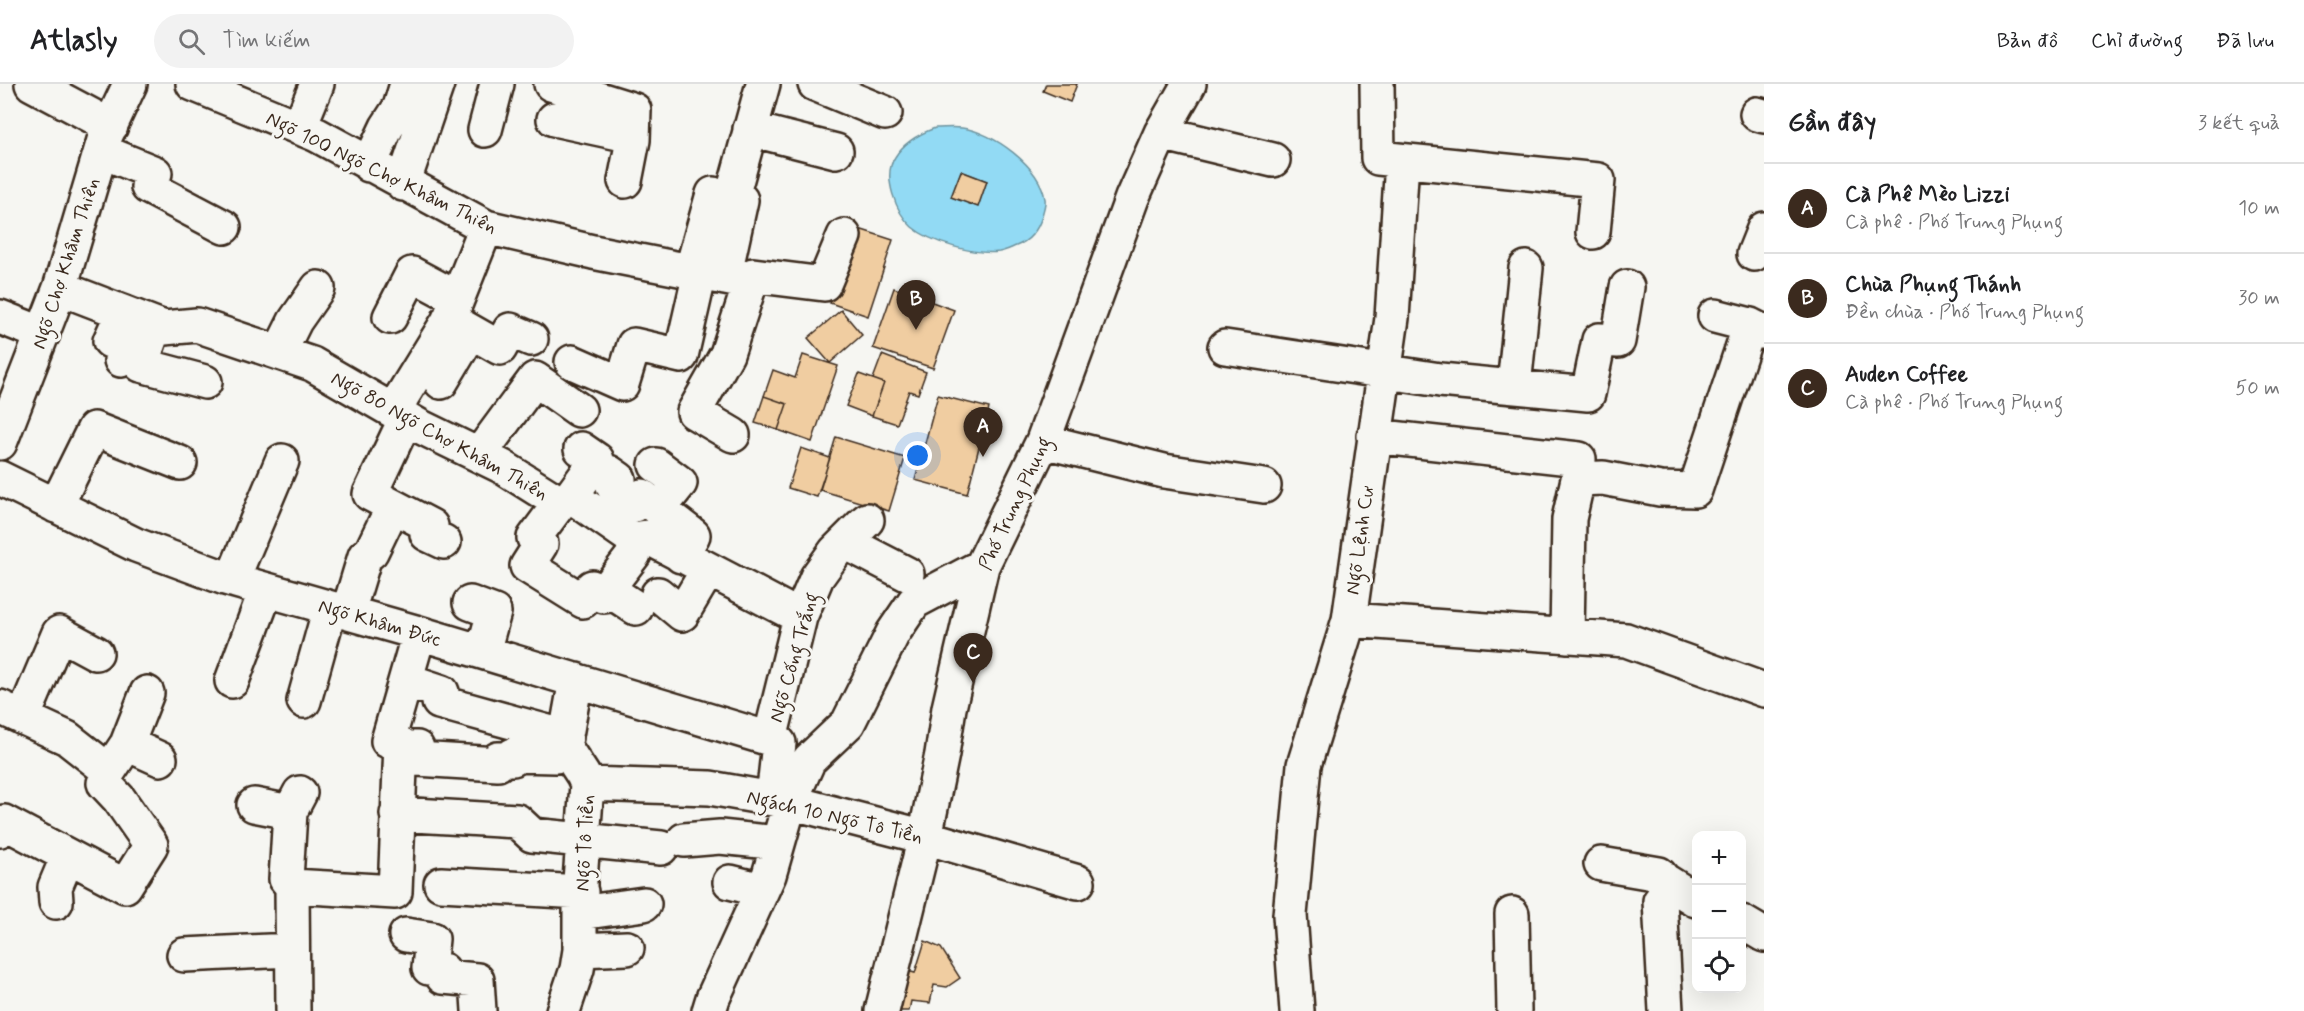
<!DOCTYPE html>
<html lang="vi">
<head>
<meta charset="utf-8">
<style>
  :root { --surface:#fff; --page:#f2f2f2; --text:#202124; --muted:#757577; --line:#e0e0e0; --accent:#3b2a1e }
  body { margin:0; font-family:Mynerve,sans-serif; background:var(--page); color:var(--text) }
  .controls { position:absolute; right:18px; bottom:18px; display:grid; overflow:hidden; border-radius:12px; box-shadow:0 6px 24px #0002 }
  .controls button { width:54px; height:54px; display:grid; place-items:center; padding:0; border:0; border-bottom:2px solid var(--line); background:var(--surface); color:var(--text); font:30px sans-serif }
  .you { position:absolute; left:918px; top:372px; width:21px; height:21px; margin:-15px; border:4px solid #fff; border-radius:50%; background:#1a73e8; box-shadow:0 0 0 9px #1a73e833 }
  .badge { display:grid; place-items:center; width:39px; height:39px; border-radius:50%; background:var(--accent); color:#fff; font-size:20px; font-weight:700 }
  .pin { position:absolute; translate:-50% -50px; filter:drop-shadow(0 2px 3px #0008) }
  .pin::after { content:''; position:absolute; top:32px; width:21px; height:18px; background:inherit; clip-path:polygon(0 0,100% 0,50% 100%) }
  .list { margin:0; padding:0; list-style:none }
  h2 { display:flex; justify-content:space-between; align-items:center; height:78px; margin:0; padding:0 24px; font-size:26px }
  h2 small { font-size:20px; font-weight:400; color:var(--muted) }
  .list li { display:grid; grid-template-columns:39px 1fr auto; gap:18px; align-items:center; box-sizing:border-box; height:90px; padding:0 24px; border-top:2px solid var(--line) }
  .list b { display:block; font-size:22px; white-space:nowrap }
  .list p { margin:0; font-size:20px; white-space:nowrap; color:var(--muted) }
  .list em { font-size:20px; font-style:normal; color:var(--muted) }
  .icon { flex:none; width:33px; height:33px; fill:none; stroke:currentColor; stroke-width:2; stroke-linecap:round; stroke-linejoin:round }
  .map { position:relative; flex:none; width:1764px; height:927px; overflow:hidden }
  header { display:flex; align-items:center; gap:36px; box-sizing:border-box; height:84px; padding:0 30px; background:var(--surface); border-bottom:2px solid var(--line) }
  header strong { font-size:28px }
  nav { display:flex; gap:33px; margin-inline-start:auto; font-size:21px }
  .search { width:420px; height:54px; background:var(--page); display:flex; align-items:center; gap:15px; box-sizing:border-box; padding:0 21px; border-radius:33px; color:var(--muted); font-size:22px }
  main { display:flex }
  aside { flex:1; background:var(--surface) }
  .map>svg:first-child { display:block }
  .water { fill:#92daf4; stroke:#6f949e; stroke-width:1.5; fill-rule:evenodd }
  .building { fill:#f0cda1; stroke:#3b2a1e; stroke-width:1.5 }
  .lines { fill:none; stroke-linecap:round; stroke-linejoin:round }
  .minor-casing { stroke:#3b2a1e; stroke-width:38 }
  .minor { stroke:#f6f6f2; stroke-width:33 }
  .labels { text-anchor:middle; stroke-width:6; stroke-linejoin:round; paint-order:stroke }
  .street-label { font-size:20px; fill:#3b2a1e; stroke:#f6f6f2 }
</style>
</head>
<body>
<header>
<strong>Atlasly</strong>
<div class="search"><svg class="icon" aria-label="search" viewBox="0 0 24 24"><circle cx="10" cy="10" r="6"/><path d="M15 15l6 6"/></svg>Tìm kiếm</div>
<nav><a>Bản đồ</a><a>Chỉ đường</a><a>Đã lưu</a></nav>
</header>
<main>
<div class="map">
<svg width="1764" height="927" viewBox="0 0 1764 927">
  <rect width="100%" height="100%" fill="#f6f6f2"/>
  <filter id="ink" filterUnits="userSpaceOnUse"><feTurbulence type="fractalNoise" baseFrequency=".0167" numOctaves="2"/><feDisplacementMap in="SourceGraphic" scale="12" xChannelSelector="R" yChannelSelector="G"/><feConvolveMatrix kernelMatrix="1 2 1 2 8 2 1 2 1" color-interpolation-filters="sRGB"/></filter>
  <g filter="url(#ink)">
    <path class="water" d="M935 44C944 44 953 43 962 44 993 48 1040 82 1045 115 1046 120 1043 127 1042 132 1038 146 1029 157 1016 162 1011 164 1005 167 999 168 975 171 931 159 912 143 896 129 882 92 895 73 904 58 919 50 935 44ZM961 87 987 97 978 122 951 113Z"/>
    <path class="building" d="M1046 0H1077L1070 18 1043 7Z
      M961 87 987 97 978 123 951 113Z
      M856 144 893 156 868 232 830 219Z
      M894 204 954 226 933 284 873 264Z
      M841 226 862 251 830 279 808 254Z
      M803 271 838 282 812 358 778 346 787 320 764 312 773 286 795 294Z
      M882 271 926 288 918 310 909 307 897 340 872 332 884 299 873 295Z
      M859 290 884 299 872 332 846 322Z
      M938 311 989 324 967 410 915 396Z
      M764 312 787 320 778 346 755 339Z
      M836 353 905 374 889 427 820 406Z
      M801 364 830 374 817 413 788 404Z
      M925 857 941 864 960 894 947 903 934 901 930 919 911 917 909 927H891L900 885 915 889Z"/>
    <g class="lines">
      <g class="minor-casing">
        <path id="minor" d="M32 0 111 42
          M193 0 317 51 486 143 593 168 751 199
          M551 0 634 26 633 56 625 97
          M815 0 885 29
          M1377 0 1378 74 1598 96 1593 148
          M1757 30 1764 32
          M554 35 633 52
          M299 44 317 0
          M750 45 836 67
          M485 46 497 0
          M1161 49 1273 76
          M101 67 155 89 148 103 224 143
          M369 81 387 43 400 23 407 0
          M403 100 437 0
          M1754 170 1764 145
          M691 188 713 110
          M724 194 741 116 732 113 763 0
          M60 204 164 244 197 241 312 280 419 342 501 382 560 419 571 412 633 455 647 453 800 533
          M1715 232 1750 241 1764 248
          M0 233 43 250
          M390 233 412 190 457 214
          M449 235 500 264 510 246 531 255
          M155 241 141 281 205 298
          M1225 263 1440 296 1588 310 1599 256 1618 257 1627 203
          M279 269 295 237 318 204
          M121 276 125 263 110 257 123 228
          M572 278 622 300 634 261 681 272 700 189
          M441 298 471 248
          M1514 302 1526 184
          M393 327 449 236 486 143
          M406 334 370 410 431 442 427 450 444 458
          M733 351 694 328 727 270 753 191 824 200 844 152
          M1374 352 1579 375 1578 395 1569 435 1567 552
          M1043 357 1164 387 1264 402
          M0 359 60 204 105 53 130 0
          M479 371 535 295 579 326
          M656 381 680 399 659 425
          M609 388 619 395 613 402 634 421 642 412 693 451 681 472
          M0 394 136 461 225 494 419 549 770 655
          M1578 395 1603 394 1660 405 1695 406 1750 241
          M571 412 597 376 581 365
          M560 419 534 454 541 460 527 482 583 517 592 503 604 512 609 506
          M56 422 94 345 180 379
          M633 455 634 470 607 505 636 524
          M845 458 907 490
          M232 496 282 377
          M658 510 682 530 708 486
          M470 519 494 528 483 568
          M348 528 365 472 371 468 385 439
          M1349 536 1626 556 1764 606
          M406 596 442 608 439 618 566 653
          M232 597 266 506
          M304 617 330 524
          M0 623 67 654 109 687 127 660 147 609
          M23 634 59 549 96 569
          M127 660 160 675
          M401 664H417V675L498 680V675H513V671L556 672 564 662
          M587 700 710 704 790 718 925 753 1078 798
          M790 718 774 705 779 659 770 655 800 533 817 493 835 468 867 436
          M254 721 290 728
          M397 730 517 737 532 751 661 764
          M0 746 4 738 125 802 151 761 119 715 104 699 109 687
          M684 756 720 753 778 759
          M1601 780 1659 790 1664 796 1696 816
          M730 798 762 806
          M441 800 581 808
          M292 802 286 795 290 728 300 709
          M1660 817 1666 927
          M56 818 55 803 68 772
          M580 829 644 820
          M1512 830 1514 927
          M1742 838 1764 851
          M406 851 432 855 429 884 443 886V893L477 896 479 927
          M580 866 627 864
          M184 871 292 866
          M293 927 292 802 395 808 401 660 388 657 419 549
          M563 927 577 885 580 866V797L587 700 583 691 564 662 576 596
          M709 927 713 914 769 791 790 718 809 676 848 639 893 549 914 518 982 482
          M882 927 925 753 942 670 949 624 982 482 1043 357 1132 114 1161 49 1189 0
          M1297 927 1290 831 1304 681 1349 536 1392 234 1402 77"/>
      </g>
      <use href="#minor" class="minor"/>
    </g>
  </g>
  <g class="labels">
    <g class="street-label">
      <text transform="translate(382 88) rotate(26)" y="7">Ngõ 100 Ngõ Chợ Khâm Thiên</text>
      <text transform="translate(65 179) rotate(-72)" y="7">Ngõ Chợ Khâm Thiên</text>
      <text transform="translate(440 351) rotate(29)" y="7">Ngõ 80 Ngõ Chợ Khâm Thiên</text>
      <text transform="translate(1014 419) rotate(-65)" y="7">Phố Trung Phụng</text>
      <text transform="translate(1359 456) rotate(-82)" y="7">Ngõ Lệnh Cư</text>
      <text transform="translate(380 538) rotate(16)" y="7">Ngõ Khâm Đức</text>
      <text transform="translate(793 573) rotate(-74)" y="7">Ngõ Cống Trắng</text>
      <text transform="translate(835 732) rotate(13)" y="7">Ngách 10 Ngõ Tô Tiền</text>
      <text transform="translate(584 759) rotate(-87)" y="7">Ngõ Tô Tiền</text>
    </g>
  </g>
</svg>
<div class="controls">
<button>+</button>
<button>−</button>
<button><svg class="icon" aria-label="locate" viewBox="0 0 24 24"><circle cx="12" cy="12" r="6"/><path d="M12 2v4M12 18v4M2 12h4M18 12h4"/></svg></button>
</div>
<div class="you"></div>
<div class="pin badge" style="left:983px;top:373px">A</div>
<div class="pin badge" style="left:916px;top:246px">B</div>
<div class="pin badge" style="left:973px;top:599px">C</div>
</div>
<aside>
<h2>Gần đây<small>3 kết quả</small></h2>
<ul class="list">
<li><span class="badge">A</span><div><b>Cà Phê Mèo Lizzi</b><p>Cà phê · Phố Trung Phụng</p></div><em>10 m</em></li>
<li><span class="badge">B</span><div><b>Chùa Phụng Thánh</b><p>Đền chùa · Phố Trung Phụng</p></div><em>30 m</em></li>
<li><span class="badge">C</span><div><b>Auden Coffee</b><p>Cà phê · Phố Trung Phụng</p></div><em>50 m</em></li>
</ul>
</aside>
</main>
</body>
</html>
